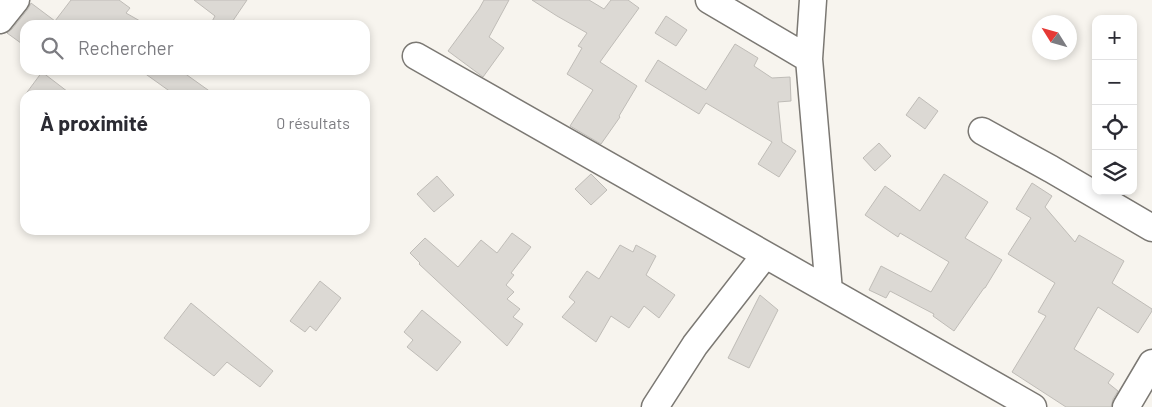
<!DOCTYPE html>
<html lang="fr">
<head>
<meta charset="utf-8">
<style>
  :root { --surface:#fff; --page:#f2f2f3; --text:#2b2b33; --muted:#7c7c81; --line:#e1e1e2 }
  body { margin:0; font-family:Barlow,sans-serif; background:var(--page); color:var(--text) }
  .controls { position:absolute; right:15px; top:15px; display:grid; overflow:hidden; border-radius:10px; box-shadow:0 2px 8px #0003 }
  .controls button { width:45px; height:45px; display:grid; place-items:center; padding:0; border:0; border-bottom:1px solid var(--line); background:var(--surface); color:var(--text); font:25px sans-serif }
  .compass { position:absolute; left:1032px; top:15px; width:45px; height:45px; border-radius:50%; background:var(--surface); box-shadow:0 2px 8px #0003; rotate:307deg }
  .list { margin:0; padding:0; list-style:none }
  h2 { display:flex; justify-content:space-between; align-items:center; height:65px; margin:0; padding:0 20px; font-size:21px }
  h2 small { font-size:16px; font-weight:400; color:var(--muted) }
  .icon { flex:none; width:28px; height:28px; fill:none; stroke:currentColor; stroke-width:2; stroke-linecap:round; stroke-linejoin:round }
  .map { position:relative; flex:none; width:1152px; height:407px; overflow:hidden }
  .search { position:absolute; background:var(--surface); box-shadow:0 2px 8px #0003; left:20px; top:20px; width:350px; height:55px; display:flex; align-items:center; gap:12px; box-sizing:border-box; padding:0 18px; border-radius:15px; color:var(--muted); font-size:19px }
  .panel { position:absolute; background:var(--surface); box-shadow:0 2px 8px #0003; left:20px; top:90px; width:350px; height:145px; border-radius:15px }
  .map>svg:first-child { display:block }
  .building { fill:#dcd9d4; stroke:#bfbcb7 }
  .lines { fill:none; stroke-linecap:round; stroke-linejoin:round }
  .street-casing { stroke:#7b7873; stroke-width:29 }
  .street { stroke:#fff; stroke-width:26 }
</style>
</head>
<body>
<div class="map">
<svg width="1152" height="407" viewBox="0 0 1152 407">
  <rect width="100%" height="100%" fill="#f7f4ee"/>
  <path class="building" d="M71 0H119L130 8 126 13 147 25H25V46L7 33 12 29 28 9 31 3 55 21Z
    M194 0H247L230 25H210L215 16Z
    M484 0H509L489 37 504 48 483 77 448 51 479 9Z
    M532 0H589L604 9 611 0H628L639 8 600 62 637 86 619 116 620 117 601 144 570 126 593 90 567 74 582 48 578 46 587 33 557 16Z
    M666 16 687 30 676 46 655 33Z
    M735 44 758 58 754 66 772 78 790 77 791 101 778 102 782 142 796 151 779 177 758 164 772 142 706 103 699 114 645 81 658 60 706 90Z
    M140 70H180L215 95H175Z
    M42 72 72 95H25Z
    M919 97 938 111 925 129 906 115Z
    M879 143 891 156 875 171 863 158Z
    M591 174 607 190 591 205 575 189Z
    M944 174 988 202 965 238 1002 260 985 288H984L954 331 933 316 934 314 890 291 886 298 869 290 881 266 931 292 949 262 900 233 898 237 865 215 885 186 920 211Z
    M437 176 454 195 434 212 417 194Z
    M1032 183 1052 196 1045 207 1075 242 1079 235 1124 261 1112 283 1152 309V311L1138 333 1098 307 1074 349 1114 374 1108 383 1118 391 1113 399 1111 407H1066L1012 372 1046 316 1038 312 1055 283 1008 254 1031 218 1016 209Z
    M512 233 531 247 511 273 514 275 506 285 514 292 507 299 520 309 513 317 523 324 507 346 419 264 420 263 410 253 425 238 458 267 481 240 497 253Z
    M620 245 633 252 636 245 656 256 646 275 675 295 659 318 644 306 629 328 611 316 596 342 562 317 575 302 569 297 587 271 599 279Z
    M320 281 341 298 316 331 310 326 305 332 290 321Z
    M760 295 778 310 749 368 728 358Z
    M191 303 273 371 260 387 227 362 214 376 164 338Z
    M422 310 461 342 437 371 407 347 413 340 404 332Z"/>
  <g class="lines">
    <g class="street-casing">
      <path id="street" d="M709 0 809 59
        M813 0 809 59 829 291
        M0 20 16 0
        M416 56 1033 407
        M982 131 1051 169 1152 228
        M655 407 695 345 765 255
        M1126 407 1152 363"/>
    </g>
    <use href="#street" class="street"/>
  </g>
</svg>
<div class="controls">
<button>+</button>
<button>−</button>
<button><svg class="icon" aria-label="locate" viewBox="0 0 24 24"><circle cx="12" cy="12" r="6"/><path d="M12 2v4M12 18v4M2 12h4M18 12h4"/></svg></button>
<button><svg class="icon" aria-label="layers" viewBox="0 0 24 24"><path d="M12 4l9 5-9 5-9-5zM3 14l9 5 9-5"/></svg></button>
</div>
<svg class="compass" viewBox="-18 -18 36 36"><path d="M0-13l5 13h-10z" fill="#e53935"/><path d="M0 13l5-13h-10z" fill="#7c7c81"/></svg>
<div class="search"><svg class="icon" aria-label="search" viewBox="0 0 24 24"><circle cx="10" cy="10" r="6"/><path d="M15 15l6 6"/></svg>Rechercher</div>
<section class="panel">
<h2>À proximité<small>0 résultats</small></h2>
<ul class="list">
</ul>
</section>
</div>
</body>
</html>
